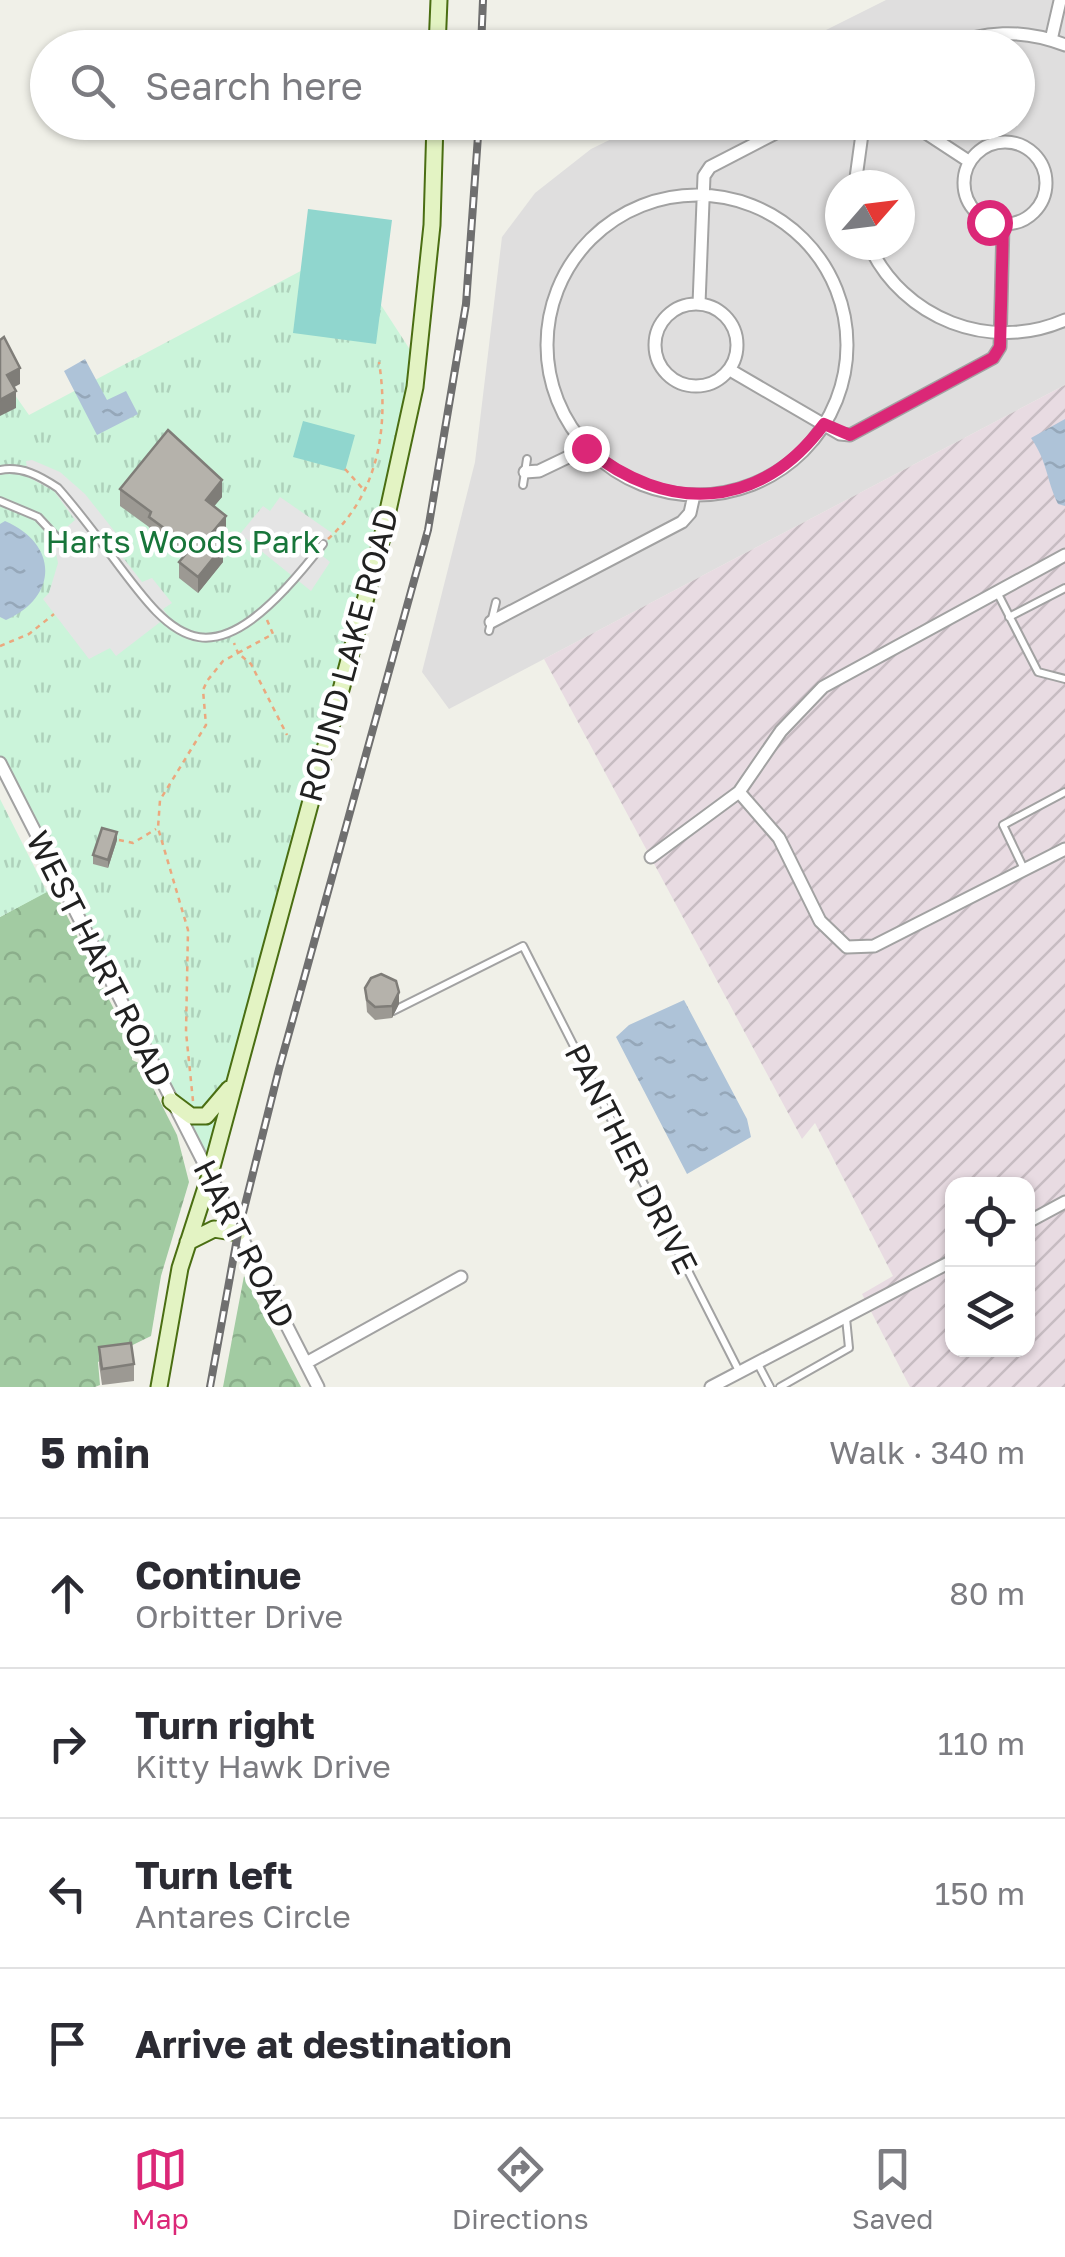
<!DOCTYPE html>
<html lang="en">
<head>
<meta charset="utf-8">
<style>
  :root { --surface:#fff; --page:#f2f2f3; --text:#2b2b33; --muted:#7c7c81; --line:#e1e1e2; --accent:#db2777 }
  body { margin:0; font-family:"Golos Text",sans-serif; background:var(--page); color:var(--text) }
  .controls { position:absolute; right:30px; bottom:30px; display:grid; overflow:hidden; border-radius:20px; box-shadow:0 2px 8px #0004 }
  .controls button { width:90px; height:90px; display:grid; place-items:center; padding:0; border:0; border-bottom:2px solid var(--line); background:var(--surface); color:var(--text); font:50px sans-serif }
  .compass { position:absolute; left:825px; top:170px; width:90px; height:90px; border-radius:50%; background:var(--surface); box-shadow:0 2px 8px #0004; rotate:62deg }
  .stop { position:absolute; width:30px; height:30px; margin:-22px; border:8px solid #db2777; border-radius:50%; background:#fff }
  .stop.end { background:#db2777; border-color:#fff; box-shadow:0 2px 10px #0008 }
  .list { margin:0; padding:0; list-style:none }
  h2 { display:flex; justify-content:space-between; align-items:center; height:130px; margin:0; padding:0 40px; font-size:42px }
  h2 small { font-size:32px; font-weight:400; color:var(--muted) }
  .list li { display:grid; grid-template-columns:65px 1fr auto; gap:30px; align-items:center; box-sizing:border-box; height:150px; padding:0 40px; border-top:2px solid var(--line) }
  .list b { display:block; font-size:38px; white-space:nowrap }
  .list p { margin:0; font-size:32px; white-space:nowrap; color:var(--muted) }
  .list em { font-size:32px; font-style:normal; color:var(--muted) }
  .icon { flex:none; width:55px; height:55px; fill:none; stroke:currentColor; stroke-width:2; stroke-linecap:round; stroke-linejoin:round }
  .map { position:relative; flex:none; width:1065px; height:1387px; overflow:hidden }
  .search { position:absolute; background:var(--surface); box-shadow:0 2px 8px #0004; left:30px; right:30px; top:30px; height:110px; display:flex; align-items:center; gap:25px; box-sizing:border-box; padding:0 35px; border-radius:55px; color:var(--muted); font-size:38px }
  .sheet { height:730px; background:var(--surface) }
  nav { display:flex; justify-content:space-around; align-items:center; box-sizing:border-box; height:140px; border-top:2px solid var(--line); background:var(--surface); font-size:28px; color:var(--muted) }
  nav a { display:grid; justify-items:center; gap:5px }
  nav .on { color:var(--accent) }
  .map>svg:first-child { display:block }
  .residential { fill:#dfdede; fill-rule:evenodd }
  .industrial { fill:url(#industrial-furrows); fill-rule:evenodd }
  .forest { fill:url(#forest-crowns) }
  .park { fill:url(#park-tufts) }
  .pitch { fill:#90d6ce }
  .parking { fill:#e5e5e5 }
  .water { fill:url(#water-ripples) }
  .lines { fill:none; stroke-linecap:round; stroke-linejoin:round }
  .lane-casing { stroke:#a2a2a2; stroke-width:10 }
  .street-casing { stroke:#a2a2a2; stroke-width:15 }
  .secondary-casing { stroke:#4a6e12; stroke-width:19 }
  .path { stroke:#eba87e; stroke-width:2.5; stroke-dasharray:5 5; stroke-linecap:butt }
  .lane { stroke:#fff; stroke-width:6 }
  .street { stroke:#fff; stroke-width:11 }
  .secondary { stroke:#e3f3c3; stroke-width:15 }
  .rail-casing { stroke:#6f6f6f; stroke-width:8 }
  .rail { stroke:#fff; stroke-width:4; stroke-dasharray:11; stroke-linecap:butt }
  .wall { fill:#9c9993 }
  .shaded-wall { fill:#7f7d78 }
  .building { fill:#b5b2ab; stroke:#7f7d78; stroke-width:2.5 }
  .route { stroke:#db2777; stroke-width:12 }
  .labels { text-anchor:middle; stroke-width:9; stroke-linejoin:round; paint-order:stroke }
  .park-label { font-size:32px; fill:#18753a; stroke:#fff }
  .street-label { font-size:32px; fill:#212121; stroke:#fff }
</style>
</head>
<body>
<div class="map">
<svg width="1065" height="1387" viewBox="0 0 1065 1387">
  <defs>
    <pattern id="industrial-furrows" width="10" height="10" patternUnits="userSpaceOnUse" patternTransform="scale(2.5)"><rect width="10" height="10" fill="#e8dbe2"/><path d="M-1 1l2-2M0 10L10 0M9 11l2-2" fill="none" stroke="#c7bcc2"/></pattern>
    <pattern id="forest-crowns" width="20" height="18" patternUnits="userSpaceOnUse" patternTransform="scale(2.5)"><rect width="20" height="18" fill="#a2cba2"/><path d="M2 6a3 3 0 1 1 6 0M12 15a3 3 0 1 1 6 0" fill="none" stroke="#8bae8b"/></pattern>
    <pattern id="park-tufts" width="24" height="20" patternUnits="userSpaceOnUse" patternTransform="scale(2.5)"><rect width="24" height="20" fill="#cbf4da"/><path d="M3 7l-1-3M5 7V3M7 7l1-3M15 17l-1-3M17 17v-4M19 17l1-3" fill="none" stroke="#aed1bb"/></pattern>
    <pattern id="water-ripples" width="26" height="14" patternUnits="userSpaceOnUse" patternTransform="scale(2.5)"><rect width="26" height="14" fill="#aec3d8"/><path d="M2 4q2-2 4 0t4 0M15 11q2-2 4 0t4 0" fill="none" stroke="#95a7b9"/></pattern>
  </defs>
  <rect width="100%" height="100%" fill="#f0f0e8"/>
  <path class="residential" d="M886 0H1065V385L449 709 422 672 475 462 502 237 535 193 591 149 644 123 1018 122V48L792 47ZM840 185H900V245H840Z"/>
  <path class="industrial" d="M1065 385V1387H910L862 1294 893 1276 815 1123 802 1139 544 659ZM952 1184H1028V1350H952Z"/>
  <path class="forest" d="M53 888 132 1045V1060L141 1064 177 1135 189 1182 161 1276 151 1336 98 1362 100 1385 95 1387H0V917Z
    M244 1276 301 1387H223Z"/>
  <path class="park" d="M344 248 418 362 209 1178 0 767V374L29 415Z
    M0 799 47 892 0 917Z"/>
  <path class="pitch" d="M308 209 392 220 376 344 293 333Z
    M303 421 355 435 345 471 293 457Z"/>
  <path class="parking" d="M32 460 60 472 85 494 127 547 121 555 142 582 152 578 172 603 163 609 168 616 116 656 110 648 89 659 43 599 49 593 58 563 53 539 75 520 54 491 28 477 26 461Z
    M280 497 332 533 319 553 330 562 311 591 240 534 263 506 270 511Z"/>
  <path class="water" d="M85 359 107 400 126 391 138 414 97 435 64 371Z
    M1065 419V506L1058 504C1046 479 1048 463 1031 438Z
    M5 521C58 544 59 596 6 620L0 617V524Z
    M684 1000 747 1119 751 1137 687 1174 616 1037 629 1025Z"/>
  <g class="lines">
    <g class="lane-casing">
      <path id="lane" d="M0 470C22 466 40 476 58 488 163 607 183 726 323 544
        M523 485 527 459
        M0 501 38 517 63 544
        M997 592 1038 672 1065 679
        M1009 617 1065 588
        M489 631 496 602
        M1024 869 1003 825 1065 792
        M393 1011 523 946 739 1371
        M758 1364 770 1387
        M780 1387 849 1348 846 1318"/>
    </g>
    <g class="street-casing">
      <path id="street" d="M1051 40 1060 1
        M941 48C984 31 1022 28 1065 45
        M909 122 970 162
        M964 183a41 41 0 1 1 82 0a41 41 0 1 1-82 0Z
        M855 185 862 134 868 122
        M547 345a150 150 0 1 1 300 0a150 150 0 1 1-300 0Z
        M869 245C903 319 990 353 1065 320
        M655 345a41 41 0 1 1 82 0a41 41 0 1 1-82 0Z
        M699 304 704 176 710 167 797 122
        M730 370 840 434 850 435 993 358 1000 347 1003 225
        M525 472 539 471 587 448
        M491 622 682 522 690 513 694 495
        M0 763 318 1387
        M739 792 779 838 820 921 847 947 874 946 1065 849
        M651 857 739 792 781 731 823 687 1065 555
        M1028 1222 1065 1202
        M306 1363 461 1277
        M711 1387 952 1261"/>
    </g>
    <g class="secondary-casing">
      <path id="secondary" d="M437 48 439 0
        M171 1101 191 1116H206L229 1089
        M188 1242 214 1229 238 1233
        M159 1387 180 1268 209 1178 382 538 415 387 432 225 435 122"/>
    </g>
    <path class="path" d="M345 469 364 490
      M328 539C379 493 389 426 379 362
      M267 620 273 634 238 653 251 664 287 735
      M0 646 29 634 54 614
      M119 840 133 843 156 829
      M193 1101 186 1032 188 930 158 828 160 800 206 725 203 690 207 681 223 661 238 653 234 643"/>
    <use href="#lane" class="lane"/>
    <use href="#street" class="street"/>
    <use href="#secondary" class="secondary"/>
    <g class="rail-casing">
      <path id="rail" d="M481 48 483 0
        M210 1387 238 1233 279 1069 428 530 466 304 479 122"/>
    </g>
    <use href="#rail" class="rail"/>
  </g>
  <path class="wall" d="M120 489 222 497 214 506 226 532 218 542 223 562 198 593 179 578V562L183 558 149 533V527L120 506Z
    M117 840 108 868 93 864V855Z
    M365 988 399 1004 392 1018 375 1020 367 1012Z
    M99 1347 134 1364V1381L102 1385 99 1364Z"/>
  <path class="shaded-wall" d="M20 368V384L7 391V375Z
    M16 391V408L0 416V400Z
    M222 480V497L206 516V500Z
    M226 516V532L210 551V535Z
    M223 546V562L198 593V577Z
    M117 832V840L108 868V860Z
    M399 992V1004L392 1018V1006Z"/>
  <path class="building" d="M4 337 20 368 7 375 16 391 0 400V340Z
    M168 430 222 480 206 500 226 516 210 535 223 546 198 577 179 562 191 548 149 517 151 512 120 489Z
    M102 828 117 832 108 860 93 855Z
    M381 974 396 981 399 992 392 1006 375 1007 367 1000 365 988 371 978Z
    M131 1343 134 1364 102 1369 99 1347Z"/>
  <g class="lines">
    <path class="route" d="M586 448C667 514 760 511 824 424L850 435 993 358 1000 347 1003 225 989 222"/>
  </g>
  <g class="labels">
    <g class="park-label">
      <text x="183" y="553">Harts Woods Park</text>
    </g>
    <g class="street-label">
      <text transform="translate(349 655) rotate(-75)" y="11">ROUND LAKE ROAD</text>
      <text transform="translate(99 959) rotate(63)" y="11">WEST HART ROAD</text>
      <text transform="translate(631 1159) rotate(63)" y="11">PANTHER DRIVE</text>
      <text transform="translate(244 1244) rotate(63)" y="11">HART ROAD</text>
    </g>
  </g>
</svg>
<div class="controls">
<button><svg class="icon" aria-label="locate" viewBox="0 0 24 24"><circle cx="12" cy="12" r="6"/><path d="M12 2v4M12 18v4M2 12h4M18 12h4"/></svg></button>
<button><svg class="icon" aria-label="layers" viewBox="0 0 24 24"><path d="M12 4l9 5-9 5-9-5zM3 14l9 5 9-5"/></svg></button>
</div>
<svg class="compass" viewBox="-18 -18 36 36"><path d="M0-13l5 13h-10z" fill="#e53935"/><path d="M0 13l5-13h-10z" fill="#7c7c81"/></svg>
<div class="stop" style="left:989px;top:222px"></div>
<div class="stop end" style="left:586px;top:448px"></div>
<div class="search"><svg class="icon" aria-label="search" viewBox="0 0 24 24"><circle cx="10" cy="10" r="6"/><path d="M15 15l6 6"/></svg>Search here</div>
</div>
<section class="sheet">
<h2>5 min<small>Walk · 340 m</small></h2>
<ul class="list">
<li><svg class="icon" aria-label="ahead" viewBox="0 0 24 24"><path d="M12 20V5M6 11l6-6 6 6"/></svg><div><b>Continue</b><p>Orbitter Drive</p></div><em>80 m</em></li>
<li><svg class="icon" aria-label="right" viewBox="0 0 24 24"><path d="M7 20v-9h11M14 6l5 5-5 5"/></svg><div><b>Turn right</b><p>Kitty Hawk Drive</p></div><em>110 m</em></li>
<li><svg class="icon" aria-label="left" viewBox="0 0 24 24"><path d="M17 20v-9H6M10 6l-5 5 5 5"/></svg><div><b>Turn left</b><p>Antares Circle</p></div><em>150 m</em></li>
<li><svg class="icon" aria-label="arrive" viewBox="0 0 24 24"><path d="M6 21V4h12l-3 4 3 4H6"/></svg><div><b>Arrive at destination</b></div></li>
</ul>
</section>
<nav>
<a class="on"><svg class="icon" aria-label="map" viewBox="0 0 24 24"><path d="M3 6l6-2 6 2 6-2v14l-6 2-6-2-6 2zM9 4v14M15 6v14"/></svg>Map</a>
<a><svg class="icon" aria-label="directions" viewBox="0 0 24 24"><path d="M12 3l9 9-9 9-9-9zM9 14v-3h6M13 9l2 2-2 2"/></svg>Directions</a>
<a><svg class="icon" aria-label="saved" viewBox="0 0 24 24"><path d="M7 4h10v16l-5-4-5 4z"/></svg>Saved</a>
</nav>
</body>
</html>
